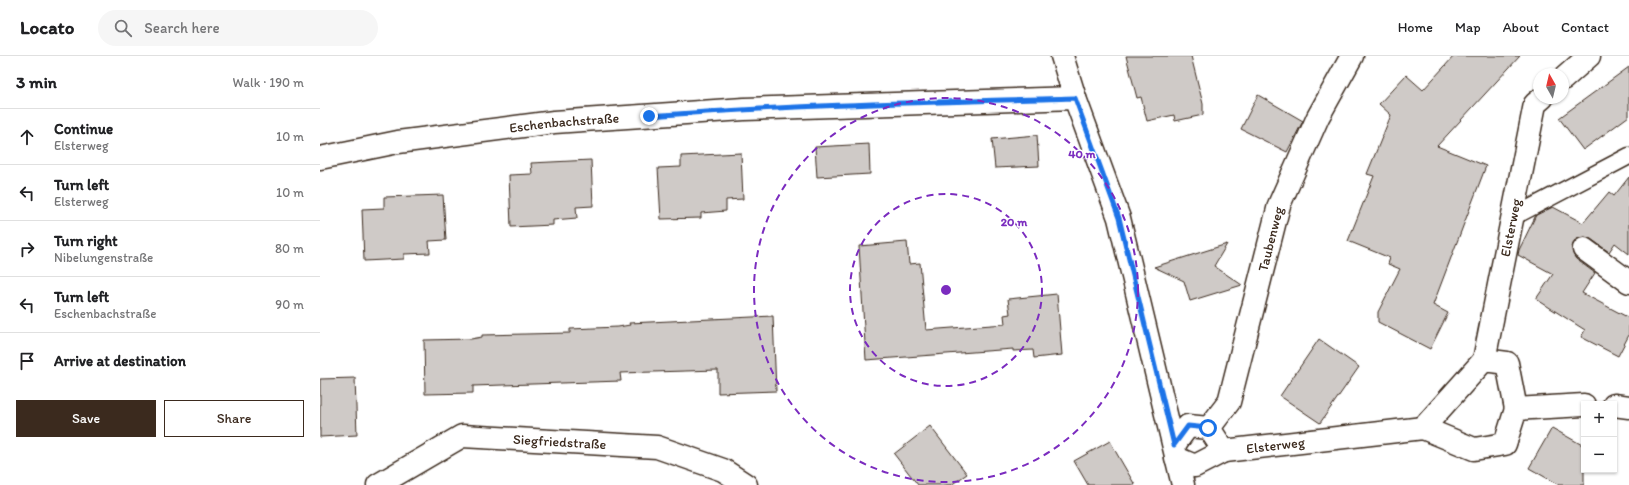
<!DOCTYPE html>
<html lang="en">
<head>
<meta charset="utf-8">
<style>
  :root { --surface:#fff; --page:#f6f6f6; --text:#202124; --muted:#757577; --line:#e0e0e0; --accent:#3b2a1e }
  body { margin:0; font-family:Itim,sans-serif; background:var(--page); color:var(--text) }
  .controls { position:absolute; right:12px; bottom:12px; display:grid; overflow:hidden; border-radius:0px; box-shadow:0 1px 3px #0004 }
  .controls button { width:36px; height:36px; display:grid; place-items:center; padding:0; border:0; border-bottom:1px solid var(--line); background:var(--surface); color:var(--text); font:20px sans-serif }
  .compass { position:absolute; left:1213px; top:12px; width:36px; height:36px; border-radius:50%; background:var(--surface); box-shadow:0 1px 3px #0004; rotate:352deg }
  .stop { position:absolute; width:12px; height:12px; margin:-9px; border:3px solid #1a73e8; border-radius:50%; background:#fff }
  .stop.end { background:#1a73e8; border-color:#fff; box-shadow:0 1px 4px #0008 }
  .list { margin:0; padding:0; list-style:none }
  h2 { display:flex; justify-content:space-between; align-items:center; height:52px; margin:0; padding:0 16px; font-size:17px }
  h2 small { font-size:13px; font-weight:400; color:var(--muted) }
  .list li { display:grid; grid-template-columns:26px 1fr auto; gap:12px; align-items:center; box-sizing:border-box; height:56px; padding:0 16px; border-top:1px solid var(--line) }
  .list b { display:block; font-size:15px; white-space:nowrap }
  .list p { margin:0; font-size:13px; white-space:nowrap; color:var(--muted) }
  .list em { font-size:13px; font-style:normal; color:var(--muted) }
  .actions { display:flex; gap:8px; padding:12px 16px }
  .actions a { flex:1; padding:9px 0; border:1px solid var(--accent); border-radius:0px; text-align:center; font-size:14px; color:var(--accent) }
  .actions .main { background:var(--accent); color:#fff }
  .icon { flex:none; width:22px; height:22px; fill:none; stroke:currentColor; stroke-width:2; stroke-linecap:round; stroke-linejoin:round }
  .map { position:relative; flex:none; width:1309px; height:429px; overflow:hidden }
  header { display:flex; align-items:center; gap:24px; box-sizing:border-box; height:56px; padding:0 20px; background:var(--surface); border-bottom:1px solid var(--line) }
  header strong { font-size:19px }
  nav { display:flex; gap:22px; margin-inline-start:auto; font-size:14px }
  .search { width:280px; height:36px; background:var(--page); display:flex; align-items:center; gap:10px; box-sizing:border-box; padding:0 14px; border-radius:22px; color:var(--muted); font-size:15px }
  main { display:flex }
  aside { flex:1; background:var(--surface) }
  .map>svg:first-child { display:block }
  .building { fill:#cfcac7; stroke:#3b2a1e }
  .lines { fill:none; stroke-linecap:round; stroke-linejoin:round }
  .service-casing { stroke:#3b2a1e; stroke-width:19 }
  .minor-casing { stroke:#3b2a1e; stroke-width:25 }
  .service { stroke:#fff; stroke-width:16 }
  .minor { stroke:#fff; stroke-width:22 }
  .route { stroke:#1a73e8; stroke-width:5 }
  .ring { fill:none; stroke:#7b2cbf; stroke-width:2; stroke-dasharray:7 5 }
  .labels { text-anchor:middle; stroke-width:3; stroke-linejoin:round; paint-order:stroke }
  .street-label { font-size:14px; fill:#3b2a1e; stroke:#fff }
  .centre { fill:#7b2cbf; stroke:#fff; stroke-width:2 }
  .ring-label { font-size:12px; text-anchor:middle; font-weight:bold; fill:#7b2cbf; stroke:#fff; stroke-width:3; stroke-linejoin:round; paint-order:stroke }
</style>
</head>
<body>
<header>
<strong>Locato</strong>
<div class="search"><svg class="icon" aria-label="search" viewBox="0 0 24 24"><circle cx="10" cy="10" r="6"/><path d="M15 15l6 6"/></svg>Search here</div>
<nav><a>Home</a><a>Map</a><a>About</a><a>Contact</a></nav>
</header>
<main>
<aside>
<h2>3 min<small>Walk · 190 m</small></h2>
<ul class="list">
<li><svg class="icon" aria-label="ahead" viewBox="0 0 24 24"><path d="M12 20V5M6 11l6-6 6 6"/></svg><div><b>Continue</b><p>Elsterweg</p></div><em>10 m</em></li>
<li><svg class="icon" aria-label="left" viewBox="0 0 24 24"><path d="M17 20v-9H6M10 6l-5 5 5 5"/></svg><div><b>Turn left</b><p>Elsterweg</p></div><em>10 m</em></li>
<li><svg class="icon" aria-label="right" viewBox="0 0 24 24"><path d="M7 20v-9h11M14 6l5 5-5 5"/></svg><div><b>Turn right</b><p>Nibelungenstraße</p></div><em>80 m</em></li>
<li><svg class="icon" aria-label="left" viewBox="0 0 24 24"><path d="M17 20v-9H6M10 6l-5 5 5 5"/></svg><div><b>Turn left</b><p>Eschenbachstraße</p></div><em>90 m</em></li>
<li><svg class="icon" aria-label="arrive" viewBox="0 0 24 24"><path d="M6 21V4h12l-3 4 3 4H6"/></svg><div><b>Arrive at destination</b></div></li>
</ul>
<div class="actions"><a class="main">Save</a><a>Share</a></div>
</aside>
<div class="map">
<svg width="1309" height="429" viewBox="0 0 1309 429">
  <rect width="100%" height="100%" fill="#fff"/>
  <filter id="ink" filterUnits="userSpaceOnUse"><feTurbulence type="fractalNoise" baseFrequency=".025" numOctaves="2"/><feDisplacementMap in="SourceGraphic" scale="8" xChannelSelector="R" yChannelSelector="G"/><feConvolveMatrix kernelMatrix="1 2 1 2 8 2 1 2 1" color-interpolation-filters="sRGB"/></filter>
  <g filter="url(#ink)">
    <path class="building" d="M806 0H871L883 48V59L855 65 854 59 827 65 821 41 817 42Z
      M1134 0H1200L1117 90 1166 110 1113 249 1128 257 1110 293 1058 266V256L1080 213 1068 208 1070 202 1028 185 1054 120 1047 118 1071 59 1059 48 1086 19 1103 34Z
      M1309 11V60L1263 94 1239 62Z
      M938 39 983 65 967 96 921 73Z
      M717 79 719 110 675 112 672 83Z
      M549 88 550 118 497 121 495 91Z
      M421 97 423 143 406 144V155L381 157V162L341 163 338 112 361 111V100Z
      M271 104 273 150 256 151 257 162 233 164V169L191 171 189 119 212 118 211 107Z
      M1309 121V198L1295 187 1289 196 1271 183 1265 181 1259 182 1254 185 1252 192 1253 198 1256 203 1275 217 1262 237 1309 262V279L1298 300 1261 281 1265 274 1216 243 1233 218 1198 199 1199 194 1216 159 1233 151 1263 167 1289 136 1294 140Z
      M123 139 126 184 109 185 110 197 84 198V203L44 205 42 153 64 152V141Z
      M587 186 589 208 600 207 606 274 685 268 684 259 690 258 688 243 737 238 742 299 714 302 713 294 693 295V293L546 304 539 190Z
      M907 188 894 210 922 229 870 245 864 225 834 211Z
      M453 260 456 335 398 337V314L300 317 301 325 153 330V337L105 338 104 284 151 283 162 281V279L250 277V273L298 271 310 269 309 267Z
      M999 283 1039 311 1000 367 960 340Z
      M35 322 37 379 0 381V323Z
      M610 370 647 418 631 429H598L574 398Z
      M1232 372 1264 390V429H1239L1209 412Z
      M790 385 797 398 815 429H768L754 405Z"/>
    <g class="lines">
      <g class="service-casing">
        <path id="service" d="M1193 161 1309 100"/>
      </g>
      <g class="minor-casing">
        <g id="minor">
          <path d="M742 0 755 42 799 162 863 429"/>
          <path d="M1243 23 1269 0"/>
          <path id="s1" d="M0 102 78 86 234 66 424 53 755 42"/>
          <path d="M1264 193 1309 226"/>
          <path id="s2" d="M1164 304 1215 48 1222 42"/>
          <path d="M1294 349 1309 351"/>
          <path id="s3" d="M889 372 909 346 959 149 998 61 1032 0"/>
          <path d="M1103 372 1164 304 1187 307 1196 353"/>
          <path id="s4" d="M854 389 868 370 889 372 904 395 1103 372 1154 393 1185 388 1196 353 1264 349"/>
          <path d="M856 402 875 410 904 395"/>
          <path id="s5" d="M58 429 142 380 337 391 403 414 426 429"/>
        </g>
      </g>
      <use href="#service" class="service"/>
      <use href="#minor" class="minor"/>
    </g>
  </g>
  <g class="lines" filter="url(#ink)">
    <path class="route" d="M329 60C471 49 613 46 755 42L799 162 854 389 868 370 888 372"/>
  </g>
  <g class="ring">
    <circle cx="626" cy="234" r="96"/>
    <circle cx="626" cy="234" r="192"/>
  </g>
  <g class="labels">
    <g class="street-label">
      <text dy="5" stroke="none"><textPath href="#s1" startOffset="247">Eschenbachstraße</textPath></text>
      <text dy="5" stroke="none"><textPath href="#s2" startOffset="135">Elsterweg</textPath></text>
      <text dy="5" stroke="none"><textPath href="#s3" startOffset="201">Taubenweg</textPath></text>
      <text dy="5" stroke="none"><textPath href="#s5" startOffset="195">Siegfriedstraße</textPath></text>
      <text dy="5" stroke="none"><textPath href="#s4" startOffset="124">Elsterweg</textPath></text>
    </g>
  </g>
  <circle cx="626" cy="234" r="6" class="centre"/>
  <g class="ring-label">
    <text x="762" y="102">40 m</text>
    <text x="694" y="170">20 m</text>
  </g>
</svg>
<div class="controls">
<button>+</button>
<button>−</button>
</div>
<svg class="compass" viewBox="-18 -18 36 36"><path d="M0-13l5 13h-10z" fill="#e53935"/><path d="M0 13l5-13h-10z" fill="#757577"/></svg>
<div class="stop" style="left:888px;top:372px"></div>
<div class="stop end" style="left:329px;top:60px"></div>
</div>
</main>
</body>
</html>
